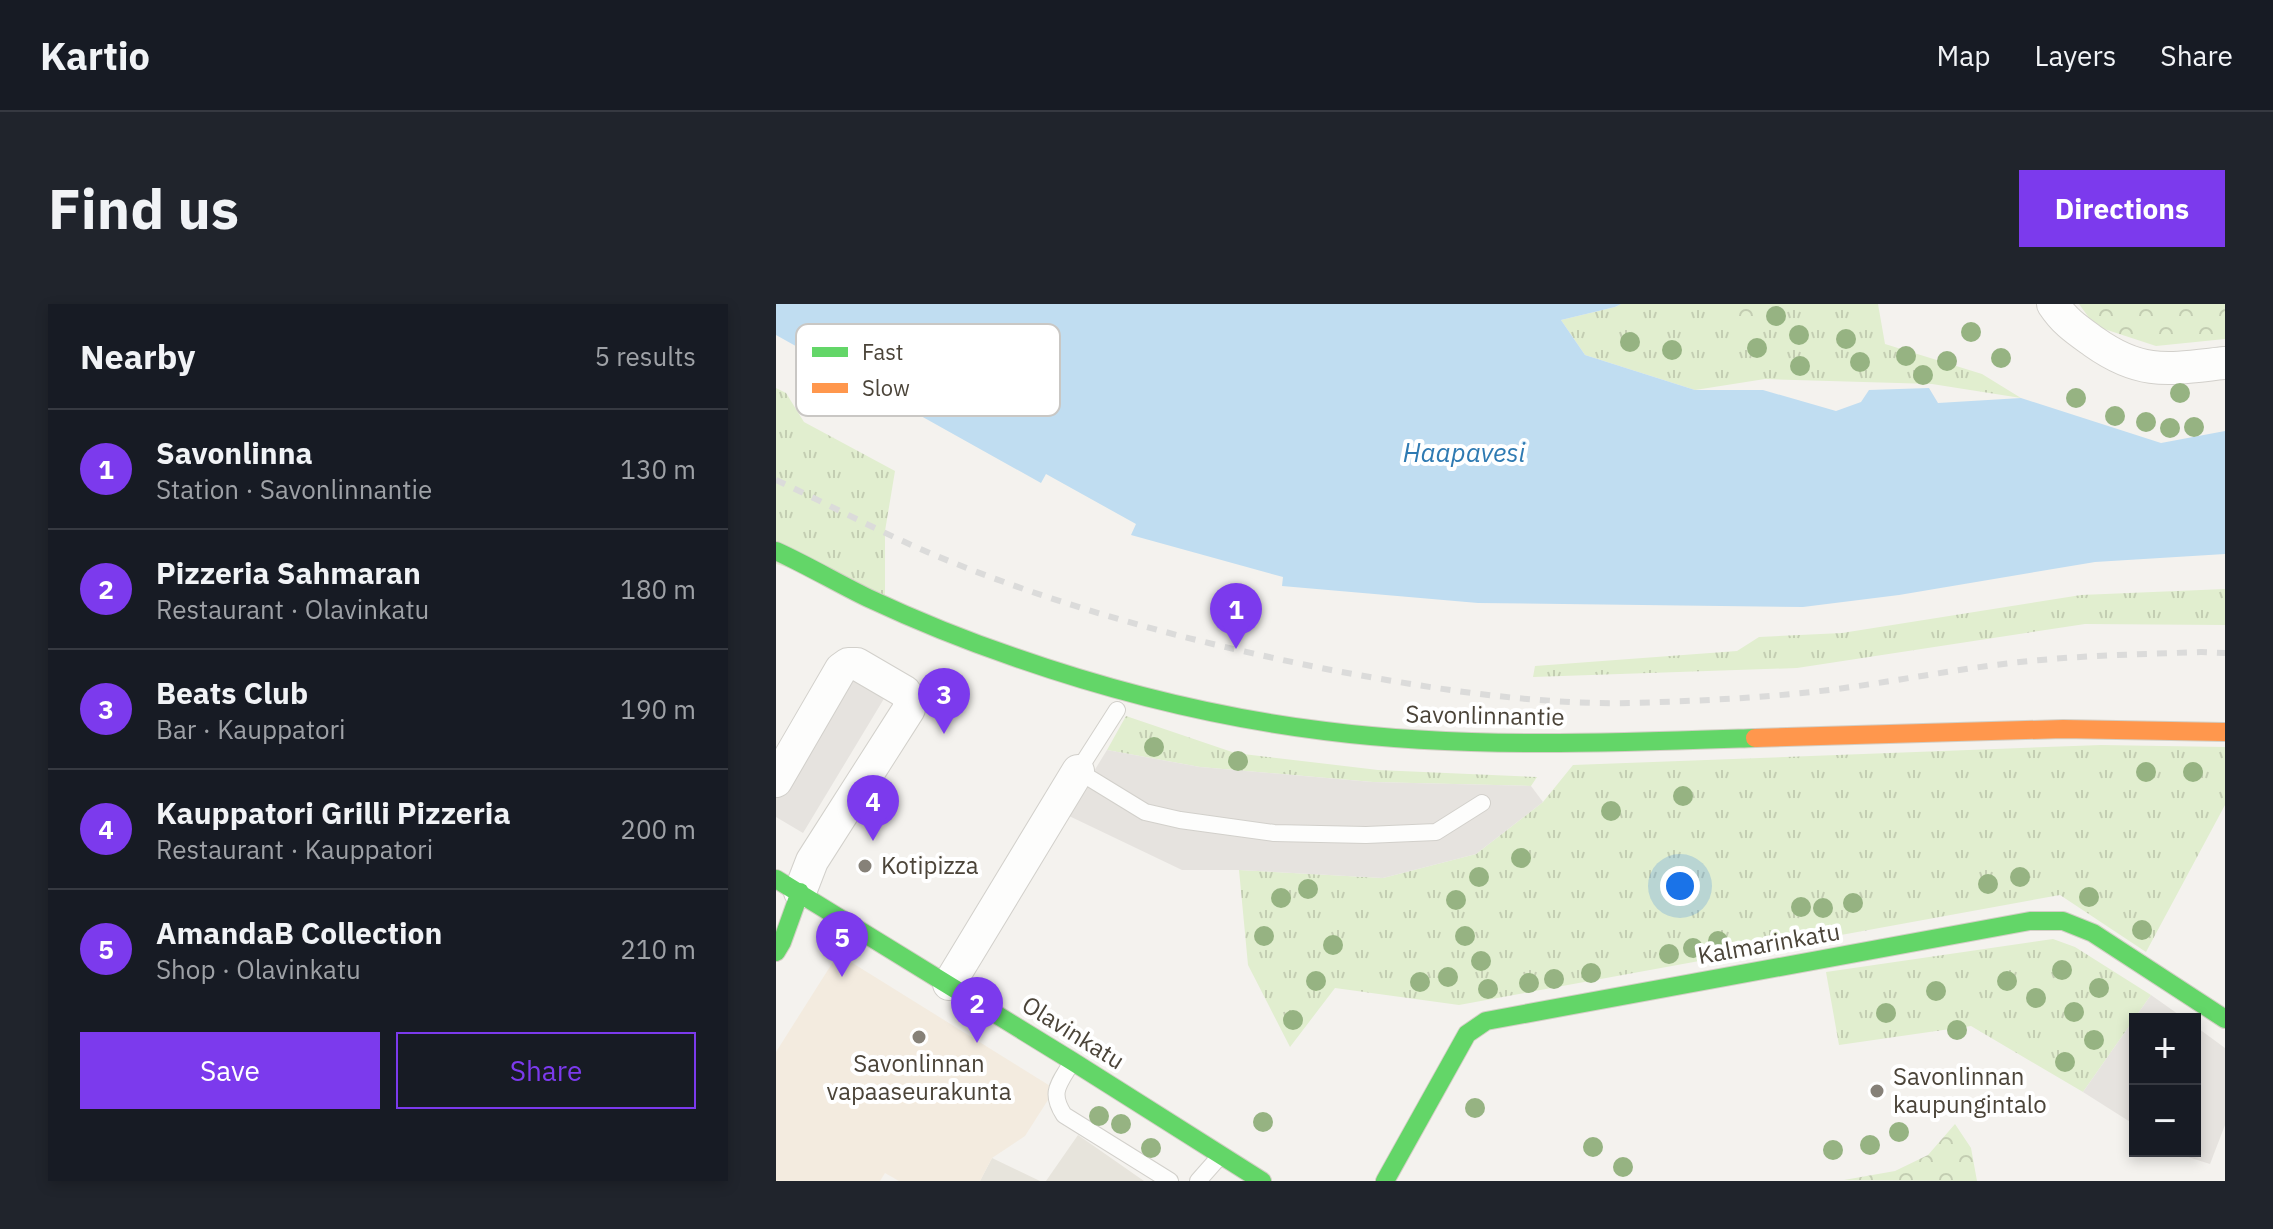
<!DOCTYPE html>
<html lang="en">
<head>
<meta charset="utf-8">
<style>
  :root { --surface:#171b24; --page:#20242c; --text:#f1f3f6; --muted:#9ea1a6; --line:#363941; --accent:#7c3aed }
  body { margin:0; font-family:"IBM Plex Sans",sans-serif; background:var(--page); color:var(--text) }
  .controls { position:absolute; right:24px; bottom:24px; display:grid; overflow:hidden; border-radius:0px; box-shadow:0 4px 12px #0003 }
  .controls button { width:72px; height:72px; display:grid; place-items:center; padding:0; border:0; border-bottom:2px solid var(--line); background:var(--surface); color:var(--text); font:40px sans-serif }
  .you { position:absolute; left:904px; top:582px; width:28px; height:28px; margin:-20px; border:6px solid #fff; border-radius:50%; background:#1a73e8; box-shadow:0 0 0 12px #1a73e833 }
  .badge { display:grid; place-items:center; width:52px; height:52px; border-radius:50%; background:var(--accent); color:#fff; font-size:26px; font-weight:700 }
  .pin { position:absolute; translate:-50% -66px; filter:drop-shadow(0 2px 4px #0008) }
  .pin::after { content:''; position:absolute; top:42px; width:28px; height:24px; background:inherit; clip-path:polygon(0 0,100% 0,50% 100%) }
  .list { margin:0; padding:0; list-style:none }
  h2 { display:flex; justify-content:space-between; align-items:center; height:104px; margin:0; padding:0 32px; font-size:34px }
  h2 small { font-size:26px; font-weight:400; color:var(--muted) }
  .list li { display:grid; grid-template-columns:52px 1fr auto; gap:24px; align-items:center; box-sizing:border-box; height:120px; padding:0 32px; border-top:2px solid var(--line) }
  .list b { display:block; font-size:30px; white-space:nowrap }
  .list p { margin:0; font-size:26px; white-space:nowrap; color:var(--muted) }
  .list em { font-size:26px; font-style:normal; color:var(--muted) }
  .actions { display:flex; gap:16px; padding:24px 32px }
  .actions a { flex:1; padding:18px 0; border:2px solid var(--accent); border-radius:0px; text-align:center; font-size:28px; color:var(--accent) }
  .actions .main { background:var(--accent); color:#fff }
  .map { position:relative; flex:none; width:1449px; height:877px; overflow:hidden; border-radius:0px }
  header { display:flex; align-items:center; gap:48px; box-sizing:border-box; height:112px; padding:0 40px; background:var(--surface); border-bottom:2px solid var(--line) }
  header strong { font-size:38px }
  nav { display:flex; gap:44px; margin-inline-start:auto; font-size:28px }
  .intro { display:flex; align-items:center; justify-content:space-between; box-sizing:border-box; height:192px; padding:0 48px }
  h1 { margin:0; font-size:56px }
  .button { padding:20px 36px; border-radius:0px; background:var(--accent); color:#fff; font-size:28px; font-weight:700 }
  main { display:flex; gap:48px; padding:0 48px }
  aside { flex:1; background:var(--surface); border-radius:0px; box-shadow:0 4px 12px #0003 }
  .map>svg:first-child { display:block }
  .residential { fill:#e7e4dc }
  .commercial { fill:#f3ebdf }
  .grass { fill:url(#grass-tufts) }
  .forest { fill:url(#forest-crowns) }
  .parking { fill:#e6e3df }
  .water { fill:#c0ddf1 }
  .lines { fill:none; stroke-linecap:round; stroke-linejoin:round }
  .lane-casing { stroke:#d2d0cb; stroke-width:18 }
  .street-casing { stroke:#d2d0cb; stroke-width:34 }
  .fast-casing { stroke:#d3cfc5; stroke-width:20 }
  .slow-casing { stroke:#d3cfc5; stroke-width:20 }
  .lane { stroke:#fdfdfc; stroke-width:16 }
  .street { stroke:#fdfdfc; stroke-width:32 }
  .fast { stroke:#63d668; stroke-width:18 }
  .slow { stroke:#ff974d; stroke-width:18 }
  .rail { stroke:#dbdbda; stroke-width:6; stroke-dasharray:10 10; stroke-linecap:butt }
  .tree { fill:#96b382 }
  .poi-dot { fill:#868178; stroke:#fff; stroke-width:3 }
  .labels { text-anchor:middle; stroke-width:8; stroke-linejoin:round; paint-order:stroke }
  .street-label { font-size:24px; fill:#4b4439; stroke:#fff }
  .poi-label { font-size:24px; fill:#4b4439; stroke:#fff; text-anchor:start }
  .water-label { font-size:26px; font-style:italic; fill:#2e7ab2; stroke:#fff }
  .key { fill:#fff; stroke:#c9c7c4; stroke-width:2 }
  .key-label { font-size:22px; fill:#4b4439 }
</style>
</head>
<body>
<header>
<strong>Kartio</strong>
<nav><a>Map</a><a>Layers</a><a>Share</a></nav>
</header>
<div class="intro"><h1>Find us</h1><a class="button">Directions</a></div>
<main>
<aside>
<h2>Nearby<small>5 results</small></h2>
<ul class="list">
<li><span class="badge">1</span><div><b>Savonlinna</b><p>Station · Savonlinnantie</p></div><em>130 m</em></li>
<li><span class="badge">2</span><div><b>Pizzeria Sahmaran</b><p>Restaurant · Olavinkatu</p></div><em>180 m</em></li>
<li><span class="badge">3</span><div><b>Beats Club</b><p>Bar · Kauppatori</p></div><em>190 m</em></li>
<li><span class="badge">4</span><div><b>Kauppatori Grilli Pizzeria</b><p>Restaurant · Kauppatori</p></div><em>200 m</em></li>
<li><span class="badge">5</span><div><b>AmandaB Collection</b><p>Shop · Olavinkatu</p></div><em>210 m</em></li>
</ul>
<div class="actions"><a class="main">Save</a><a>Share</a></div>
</aside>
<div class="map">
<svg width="1449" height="877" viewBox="0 0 1449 877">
  <defs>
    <pattern id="grass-tufts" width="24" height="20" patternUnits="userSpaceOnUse" patternTransform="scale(2)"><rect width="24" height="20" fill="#e1eecf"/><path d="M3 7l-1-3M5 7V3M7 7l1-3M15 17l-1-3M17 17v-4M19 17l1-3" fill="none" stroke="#c3cdb2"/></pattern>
    <pattern id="forest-crowns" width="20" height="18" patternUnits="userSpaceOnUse" patternTransform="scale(2)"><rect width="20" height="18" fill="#e1eecf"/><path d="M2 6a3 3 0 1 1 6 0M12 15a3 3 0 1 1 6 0" fill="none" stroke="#c3cdb2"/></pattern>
  </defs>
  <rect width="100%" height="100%" fill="#f4f2ee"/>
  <path class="residential" d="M302 831 368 877H270Z
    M216 854 264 877H204Z"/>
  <path class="commercial" d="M62 650 279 785 249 832 216 854 204 877H123L109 869 104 877H0V748Z"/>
  <path class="grass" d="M845 0H1102L1109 40 1206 70 1245 94 1156 80 989 75 919 86 809 51 785 16 839 3Z
    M0 84 10 89 28 118 119 167 109 227V293L0 260Z
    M1449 285V321L1309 320 1021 364 757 373 759 362 961 347 983 333 1066 329 1305 291Z
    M350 412 459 449 602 466 761 473 755 482 597 478 424 463 331 446Z
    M1325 441 1449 443V501L1370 648 1284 591 683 701 559 684 514 743 472 661 463 566 607 574 700 550 767 498 797 461Z
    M1277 635 1299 643 1375 691 1307 788 1195 722 1063 741 1050 668Z"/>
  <path class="forest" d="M936 0H996C985 33 947 32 936 0Z
    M1303 0H1449V35L1380 42 1319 22Z
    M1179 820 1195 844 1201 877 1068 876 1119 867 1152 851Z"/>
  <path class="parking" d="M73 372 109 393 27 529 0 513V494Z
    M331 446 424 463 596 478 755 482 767 498 700 550 607 574 463 566H406L291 511Z
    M1375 691 1409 715H1359V821L1307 788Z
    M1419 722 1449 744V821L1434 860 1409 852 1400 847H1419Z"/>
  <path class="water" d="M0 0H845L839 3 785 16 809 51 919 86H987L1060 107 1085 98 1093 86 1153 84 1162 99 1245 94 1385 139 1449 127V250L1319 258 1123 291 1027 303 702 299 506 282 507 273 355 231 360 220 270 170 265 179 0 31Z"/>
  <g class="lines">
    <g class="lane-casing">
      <path id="lane" d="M341 406 302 467 369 508 404 516 498 529 590 531 660 528 706 499
        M296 758C283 780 273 788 288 811L394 877
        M422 877 445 851"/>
    </g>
    <g class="street-casing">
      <path id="street" d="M1277 0C1289 18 1300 25 1318 38 1366 72 1393 65 1449 59
        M0 477 65 365 72 360H81L129 388 133 396V405L36 557 24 588
        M173 680 302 467"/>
    </g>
    <g class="fast-casing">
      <path id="fast" d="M0 247C31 261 61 279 92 294 139 316 188 336 238 353 338 388 444 414 549 427 691 445 836 439 979 434
        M0 575 296 757 486 877
        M0 648 6 638 24 588
        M609 877 691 730 710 717 1254 617H1287L1317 629 1449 715"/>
    </g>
    <g class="slow-casing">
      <path id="slow" d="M979 434 1287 425 1449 428"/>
    </g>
    <use href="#lane" class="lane"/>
    <use href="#street" class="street"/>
    <use href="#fast" class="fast"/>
    <use href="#slow" class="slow"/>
    <path class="rail" d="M0 176C58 203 115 234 173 257 297 307 425 340 555 366 652 384 756 401 855 399 921 397 987 394 1053 386 1124 377 1194 362 1265 356 1318 351 1372 350 1426 348L1449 349"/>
  </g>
  <g class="tree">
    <circle cx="1000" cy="12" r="10"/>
    <circle cx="1195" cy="28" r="10"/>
    <circle cx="1023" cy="31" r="10"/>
    <circle cx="1070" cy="35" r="10"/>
    <circle cx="854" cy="38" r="10"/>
    <circle cx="981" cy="44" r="10"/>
    <circle cx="896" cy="46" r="10"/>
    <circle cx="1130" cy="52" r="10"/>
    <circle cx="1225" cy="54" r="10"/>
    <circle cx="1171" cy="57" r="10"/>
    <circle cx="1084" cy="58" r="10"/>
    <circle cx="1024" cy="62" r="10"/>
    <circle cx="1147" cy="71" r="10"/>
    <circle cx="1404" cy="89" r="10"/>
    <circle cx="1300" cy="94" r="10"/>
    <circle cx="1339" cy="112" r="10"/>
    <circle cx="1370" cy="118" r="10"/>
    <circle cx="1418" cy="123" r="10"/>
    <circle cx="1394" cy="124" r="10"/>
    <circle cx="378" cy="443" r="10"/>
    <circle cx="462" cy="457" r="10"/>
    <circle cx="1370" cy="468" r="10"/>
    <circle cx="1417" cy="468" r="10"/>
    <circle cx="907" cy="492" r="10"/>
    <circle cx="835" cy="507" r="10"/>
    <circle cx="745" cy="554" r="10"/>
    <circle cx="703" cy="573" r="10"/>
    <circle cx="1244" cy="573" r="10"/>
    <circle cx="1212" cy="580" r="10"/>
    <circle cx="532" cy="585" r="10"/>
    <circle cx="1313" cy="593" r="10"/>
    <circle cx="505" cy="594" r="10"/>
    <circle cx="680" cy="596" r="10"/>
    <circle cx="1077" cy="599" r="10"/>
    <circle cx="1025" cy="603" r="10"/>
    <circle cx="1047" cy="604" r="10"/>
    <circle cx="1366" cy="626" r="10"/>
    <circle cx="488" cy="632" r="10"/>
    <circle cx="689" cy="632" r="10"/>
    <circle cx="942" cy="637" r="10"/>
    <circle cx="557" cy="641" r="10"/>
    <circle cx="917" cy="644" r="10"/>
    <circle cx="893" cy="650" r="10"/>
    <circle cx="705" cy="657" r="10"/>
    <circle cx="1286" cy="666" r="10"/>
    <circle cx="815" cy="669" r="10"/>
    <circle cx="672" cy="673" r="10"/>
    <circle cx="778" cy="675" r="10"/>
    <circle cx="540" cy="677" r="10"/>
    <circle cx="1231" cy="677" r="10"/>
    <circle cx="644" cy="678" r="10"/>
    <circle cx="753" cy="679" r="10"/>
    <circle cx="1323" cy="684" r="10"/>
    <circle cx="712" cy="685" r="10"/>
    <circle cx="1160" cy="687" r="10"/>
    <circle cx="1260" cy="694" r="10"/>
    <circle cx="1298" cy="708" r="10"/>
    <circle cx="1110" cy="709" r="10"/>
    <circle cx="517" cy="716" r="10"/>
    <circle cx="1181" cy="726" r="10"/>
    <circle cx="1318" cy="736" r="10"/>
    <circle cx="1289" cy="758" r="10"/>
    <circle cx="699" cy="804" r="10"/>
    <circle cx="323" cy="812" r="10"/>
    <circle cx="487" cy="818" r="10"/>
    <circle cx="345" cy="820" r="10"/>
    <circle cx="1123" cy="828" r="10"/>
    <circle cx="1094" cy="841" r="10"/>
    <circle cx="817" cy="843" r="10"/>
    <circle cx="375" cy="844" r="10"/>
    <circle cx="1057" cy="846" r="10"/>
    <circle cx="847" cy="863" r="10"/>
  </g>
  <g class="poi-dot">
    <circle cx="89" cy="562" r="8"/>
    <circle cx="143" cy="733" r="8"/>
    <circle cx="1101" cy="787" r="8"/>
  </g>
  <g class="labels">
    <g class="street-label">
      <text transform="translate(709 412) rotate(1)" y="8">Savonlinnantie</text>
      <text transform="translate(993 640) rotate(-10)" y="8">Kalmarinkatu</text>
      <text transform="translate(297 729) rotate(32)" y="8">Olavinkatu</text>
    </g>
    <g class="poi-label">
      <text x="105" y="570">Kotipizza</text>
      <text x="143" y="768" text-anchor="middle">Savonlinnan<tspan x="143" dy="28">vapaaseurakunta</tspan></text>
      <text x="1117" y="781">Savonlinnan<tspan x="1117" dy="28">kaupungintalo</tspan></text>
    </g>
    <g class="water-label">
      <text x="688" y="158">Haapavesi</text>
    </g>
  </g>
  <rect x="20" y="20" width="264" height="92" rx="12" class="key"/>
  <rect x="36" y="43" width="36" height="10" fill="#63d668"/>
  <rect x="36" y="79" width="36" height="10" fill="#ff974d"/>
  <g class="key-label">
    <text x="86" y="56">Fast</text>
    <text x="86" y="92">Slow</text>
  </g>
</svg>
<div class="controls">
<button>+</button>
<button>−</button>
</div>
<div class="you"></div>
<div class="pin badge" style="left:460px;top:345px">1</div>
<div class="pin badge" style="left:201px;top:739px">2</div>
<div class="pin badge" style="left:168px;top:430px">3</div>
<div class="pin badge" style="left:97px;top:537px">4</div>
<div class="pin badge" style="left:66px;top:673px">5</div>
</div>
</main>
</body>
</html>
